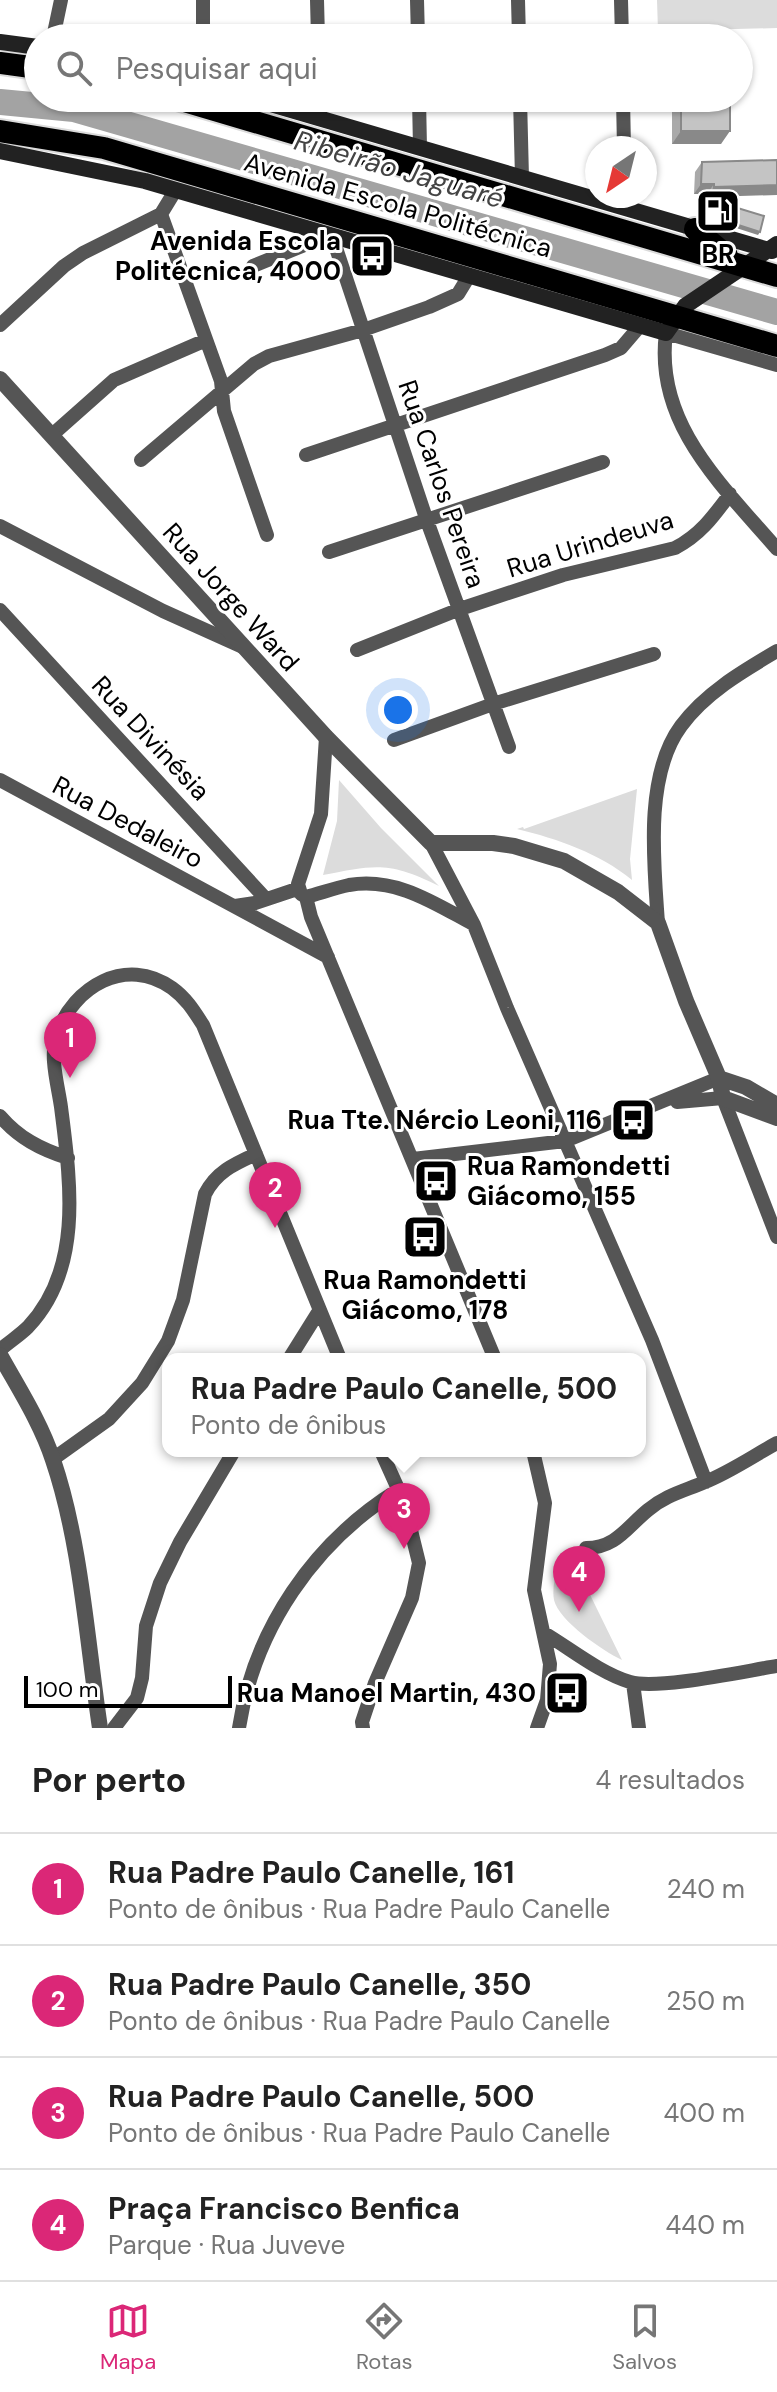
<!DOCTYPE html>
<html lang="pt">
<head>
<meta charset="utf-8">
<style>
  :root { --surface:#fff; --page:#f2f2f2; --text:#222; --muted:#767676; --line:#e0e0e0; --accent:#db2777 }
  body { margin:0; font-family:"DM Sans",sans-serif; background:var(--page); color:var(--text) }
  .compass { position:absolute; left:585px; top:136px; width:72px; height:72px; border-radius:50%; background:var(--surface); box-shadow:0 2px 6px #0004; rotate:215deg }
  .scale { position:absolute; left:24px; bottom:20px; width:208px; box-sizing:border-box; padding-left:8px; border:4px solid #000; border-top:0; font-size:22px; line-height:28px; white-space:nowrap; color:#000; -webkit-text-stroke:6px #fff; paint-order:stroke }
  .you { position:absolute; left:398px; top:710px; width:28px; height:28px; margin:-20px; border:6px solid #fff; border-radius:50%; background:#1a73e8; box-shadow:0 0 0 12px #1a73e833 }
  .badge { display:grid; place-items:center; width:52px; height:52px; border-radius:50%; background:var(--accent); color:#fff; font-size:26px; font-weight:700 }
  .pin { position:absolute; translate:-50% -66px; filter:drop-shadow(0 2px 4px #0008) }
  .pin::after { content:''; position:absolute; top:42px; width:28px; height:24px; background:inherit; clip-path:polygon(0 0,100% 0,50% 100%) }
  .popup { position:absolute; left:162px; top:1353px; width:484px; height:104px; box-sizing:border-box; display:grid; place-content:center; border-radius:16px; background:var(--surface); filter:drop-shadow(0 2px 6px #0005); font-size:26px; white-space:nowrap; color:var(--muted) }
  .popup b { font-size:30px; color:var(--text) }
  .popup::after { content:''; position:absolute; left:50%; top:100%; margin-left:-16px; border:16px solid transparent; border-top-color:var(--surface) }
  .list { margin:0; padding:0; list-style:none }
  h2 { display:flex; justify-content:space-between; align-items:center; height:104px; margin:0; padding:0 32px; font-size:34px }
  h2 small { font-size:26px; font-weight:400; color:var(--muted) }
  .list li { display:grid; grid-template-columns:52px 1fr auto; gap:24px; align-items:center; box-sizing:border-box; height:112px; padding:0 32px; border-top:2px solid var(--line) }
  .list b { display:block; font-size:30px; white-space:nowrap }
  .list p { margin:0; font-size:26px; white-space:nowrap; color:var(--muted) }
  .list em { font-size:26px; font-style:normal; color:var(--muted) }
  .icon { flex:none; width:44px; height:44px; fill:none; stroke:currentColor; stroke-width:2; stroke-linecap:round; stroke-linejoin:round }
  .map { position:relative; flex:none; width:777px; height:1728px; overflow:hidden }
  .search { position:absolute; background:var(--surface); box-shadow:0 2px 6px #0004; left:24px; right:24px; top:24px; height:88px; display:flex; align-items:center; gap:20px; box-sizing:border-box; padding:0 28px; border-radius:44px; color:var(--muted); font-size:30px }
  .sheet { height:552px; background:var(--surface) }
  nav { display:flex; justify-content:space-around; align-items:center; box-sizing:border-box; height:112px; border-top:2px solid var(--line); background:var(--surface); font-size:22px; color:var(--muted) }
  nav a { display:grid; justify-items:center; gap:4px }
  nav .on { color:var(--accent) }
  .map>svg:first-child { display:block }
  .green { fill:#dcdcdc }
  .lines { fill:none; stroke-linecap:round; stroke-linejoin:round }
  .river { stroke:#a3a3a3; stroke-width:26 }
  .trunk-casing { stroke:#dbdbdb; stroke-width:26 }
  .minor { stroke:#555; stroke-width:14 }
  .tertiary { stroke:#555; stroke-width:16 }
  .secondary { stroke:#222; stroke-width:16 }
  .trunk { stroke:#000; stroke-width:22 }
  .wall { fill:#a9a9a9 }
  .shaded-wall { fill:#898989 }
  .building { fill:#c4c4c4; stroke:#898989; stroke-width:2 }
  .labels { text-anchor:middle; stroke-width:6; stroke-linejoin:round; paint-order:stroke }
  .street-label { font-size:26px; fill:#000; stroke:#fff }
  .poi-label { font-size:26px; font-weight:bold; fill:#000; stroke:#fff; text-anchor:end }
  .water-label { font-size:28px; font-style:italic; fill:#444; stroke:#fff }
</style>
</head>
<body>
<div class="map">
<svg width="777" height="1728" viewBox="0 0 777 1728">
  <rect width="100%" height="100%" fill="#fff"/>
  <path class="green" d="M657 0H777V28L658 31Z
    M339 780 381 828 439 886C389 861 375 865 323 875L337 821Z
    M637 789 630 859 632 880C599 853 558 839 517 829L523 827 524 829Z
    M574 1562 622 1660C603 1651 559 1621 554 1600 552 1589 555 1577 557 1567Z"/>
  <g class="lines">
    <path class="river" d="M0 102 74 109 777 312"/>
    <g class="trunk-casing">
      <path id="trunk" d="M0 63 38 68
        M174 98 777 276
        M0 131 104 148 777 346
        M695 229 727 256"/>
    </g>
    <path class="minor" d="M317 0 318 38
      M417 0 418 38
      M518 0 519 38
      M621 0 622 38
      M53 38 61 0
      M203 38V0
      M320 98V119
      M419 98 420 148
      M520 98 522 178
      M623 98 624 148
      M161 214 175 191
      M332 236 426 518 509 747
      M253 266 329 235
      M0 325 64 266 83 253 161 214 221 381 224 411 267 535
      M777 365 666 333C654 424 723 486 777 549
      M52 435 114 380 206 340
      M306 455 605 355 621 348 639 327
      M141 460 254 364 269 356 363 330 429 307 458 294 469 276
      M0 526 163 611 243 647
      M329 552 603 462
      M0 610 266 899
      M357 650 460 609 563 575 675 548C700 535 713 517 730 494
      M326 737 321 814 298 884 301 894 306 897C321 893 335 888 349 885 396 877 434 903 473 924
      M394 740 493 704 654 654
      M0 780 328 957
      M431 843 474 925 507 1008 652 1340 706 1482
      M306 897 311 917 495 1359
      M235 906 255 903 297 889
      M658 923C654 864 644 776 681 726 705 693 743 671 777 651
      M677 1102 723 1098 777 1237
      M0 1116C19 1138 40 1149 68 1158
      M413 1159 565 1141 719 1078
      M0 1350C9 1342 20 1335 28 1327 84 1268 70 1179 61 1107 58 1085 49 1056 57 1034 73 987 126 955 172 988 186 998 194 1011 203 1025L340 1359
      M289 1359 319 1311
      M533 1451 545 1503 534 1590 550 1664 547 1700 537 1728
      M53 1459 109 1419 142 1383 168 1341 183 1300 205 1194C216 1172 234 1164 256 1154
      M586 1548C616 1548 627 1527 648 1510 666 1495 684 1491 705 1482 730 1472 753 1456 777 1443
      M544 1633C571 1649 600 1673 630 1682 658 1690 745 1671 777 1666
      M633 1683 639 1728
      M114 1728 137 1698 142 1678 146 1626 160 1583 180 1542 234 1451
      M239 1728C254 1629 314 1542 398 1490
      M363 1728 362 1722 375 1683 412 1598 419 1563 404 1502 381 1451"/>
    <path class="tertiary" d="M0 379 326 737 431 843H493L514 846 564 861 618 892 658 923 686 1001 719 1078 723 1098 777 1118
      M719 1078 746 1087 777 1105
      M0 1355C19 1389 41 1423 53 1460 81 1542 87 1642 100 1728"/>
    <path class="secondary" d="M0 42 38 47
      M250 98 772 251
      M0 151 145 181 666 333 685 306 777 244"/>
    <use href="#trunk" class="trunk"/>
  </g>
  <path class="wall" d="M672 98H730L721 144H672Z
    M777 160 707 197V194H694L695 172 702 162Z"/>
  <path class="shaded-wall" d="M681 131H730L721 144H672Z
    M701 184H714L707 194H694Z
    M777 185V195L707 197 714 187Z
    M704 214 760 232 758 235 702 217Z"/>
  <path class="building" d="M681 98H730V131H681Z
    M777 160V185L714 187V184H701L702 162Z
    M708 199 764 216 760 232 704 214Z"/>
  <defs>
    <g id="fuel-square" transform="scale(2.3)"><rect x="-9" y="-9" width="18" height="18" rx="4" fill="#000" stroke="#fff"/><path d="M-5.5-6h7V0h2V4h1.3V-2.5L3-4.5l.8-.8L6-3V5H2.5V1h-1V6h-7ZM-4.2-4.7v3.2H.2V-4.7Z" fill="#fff"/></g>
    <g id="bus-square" transform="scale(2.3)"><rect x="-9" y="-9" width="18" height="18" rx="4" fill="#000" stroke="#fff"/><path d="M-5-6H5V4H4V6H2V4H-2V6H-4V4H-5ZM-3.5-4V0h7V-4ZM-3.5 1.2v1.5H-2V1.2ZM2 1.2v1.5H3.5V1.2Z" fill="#fff"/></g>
  </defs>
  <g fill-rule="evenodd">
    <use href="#fuel-square" x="718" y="211"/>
    <use href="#bus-square" x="372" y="256"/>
    <use href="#bus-square" x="633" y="1120"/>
    <use href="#bus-square" x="436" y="1181"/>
    <use href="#bus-square" x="425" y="1237"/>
    <use href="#bus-square" x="567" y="1693"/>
  </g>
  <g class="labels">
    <g class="street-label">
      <text transform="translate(398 205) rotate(16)" y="9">Avenida Escola Politécnica</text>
      <text transform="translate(442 484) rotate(71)" y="9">Rua Carlos Pereira</text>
      <text transform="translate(590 544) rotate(-17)" y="9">Rua Urindeuva</text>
      <text transform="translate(231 597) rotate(48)" y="9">Rua Jorge Ward</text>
      <text transform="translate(151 738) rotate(47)" y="9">Rua Divinésia</text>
      <text transform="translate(128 822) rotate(28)" y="9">Rua Dedaleiro</text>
    </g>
    <g class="poi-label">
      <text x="341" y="250">Avenida Escola<tspan x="341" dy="30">Politécnica, 4000</tspan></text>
      <text x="718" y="263" text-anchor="middle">BR</text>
      <text x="602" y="1129">Rua Tte. Nércio Leoni, 116</text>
      <text x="467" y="1175" text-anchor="start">Rua Ramondetti<tspan x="467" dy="30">Giácomo, 155</tspan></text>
      <text x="425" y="1289" text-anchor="middle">Rua Ramondetti<tspan x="425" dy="30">Giácomo, 178</tspan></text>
      <text x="536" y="1702">Rua Manoel Martin, 430</text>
    </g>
    <g class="water-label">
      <text transform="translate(399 169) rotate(16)" y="10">Ribeirão Jaguaré</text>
    </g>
  </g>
</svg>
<svg class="compass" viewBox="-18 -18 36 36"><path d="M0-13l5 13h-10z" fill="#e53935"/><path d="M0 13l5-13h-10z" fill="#767676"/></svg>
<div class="scale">100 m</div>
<div class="you"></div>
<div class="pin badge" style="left:70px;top:1078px">1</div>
<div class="pin badge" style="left:275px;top:1228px">2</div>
<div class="pin badge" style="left:404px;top:1549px">3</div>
<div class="popup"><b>Rua Padre Paulo Canelle, 500</b>Ponto de ônibus</div>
<div class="pin badge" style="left:579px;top:1612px">4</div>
<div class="search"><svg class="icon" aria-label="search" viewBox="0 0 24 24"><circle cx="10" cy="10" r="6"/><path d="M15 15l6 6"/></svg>Pesquisar aqui</div>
</div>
<section class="sheet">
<h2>Por perto<small>4 resultados</small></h2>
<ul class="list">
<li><span class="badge">1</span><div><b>Rua Padre Paulo Canelle, 161</b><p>Ponto de ônibus · Rua Padre Paulo Canelle</p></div><em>240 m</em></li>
<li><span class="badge">2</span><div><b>Rua Padre Paulo Canelle, 350</b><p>Ponto de ônibus · Rua Padre Paulo Canelle</p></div><em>250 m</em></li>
<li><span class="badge">3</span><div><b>Rua Padre Paulo Canelle, 500</b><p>Ponto de ônibus · Rua Padre Paulo Canelle</p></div><em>400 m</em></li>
<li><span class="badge">4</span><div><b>Praça Francisco Benfica</b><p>Parque · Rua Juveve</p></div><em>440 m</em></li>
</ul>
</section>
<nav>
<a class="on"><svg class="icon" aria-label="map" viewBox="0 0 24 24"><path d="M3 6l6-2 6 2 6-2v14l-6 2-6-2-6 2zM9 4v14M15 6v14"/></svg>Mapa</a>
<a><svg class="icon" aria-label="directions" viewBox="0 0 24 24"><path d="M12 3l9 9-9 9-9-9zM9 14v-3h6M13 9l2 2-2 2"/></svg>Rotas</a>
<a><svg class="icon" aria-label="saved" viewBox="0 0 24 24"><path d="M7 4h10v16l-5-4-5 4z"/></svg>Salvos</a>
</nav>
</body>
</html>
